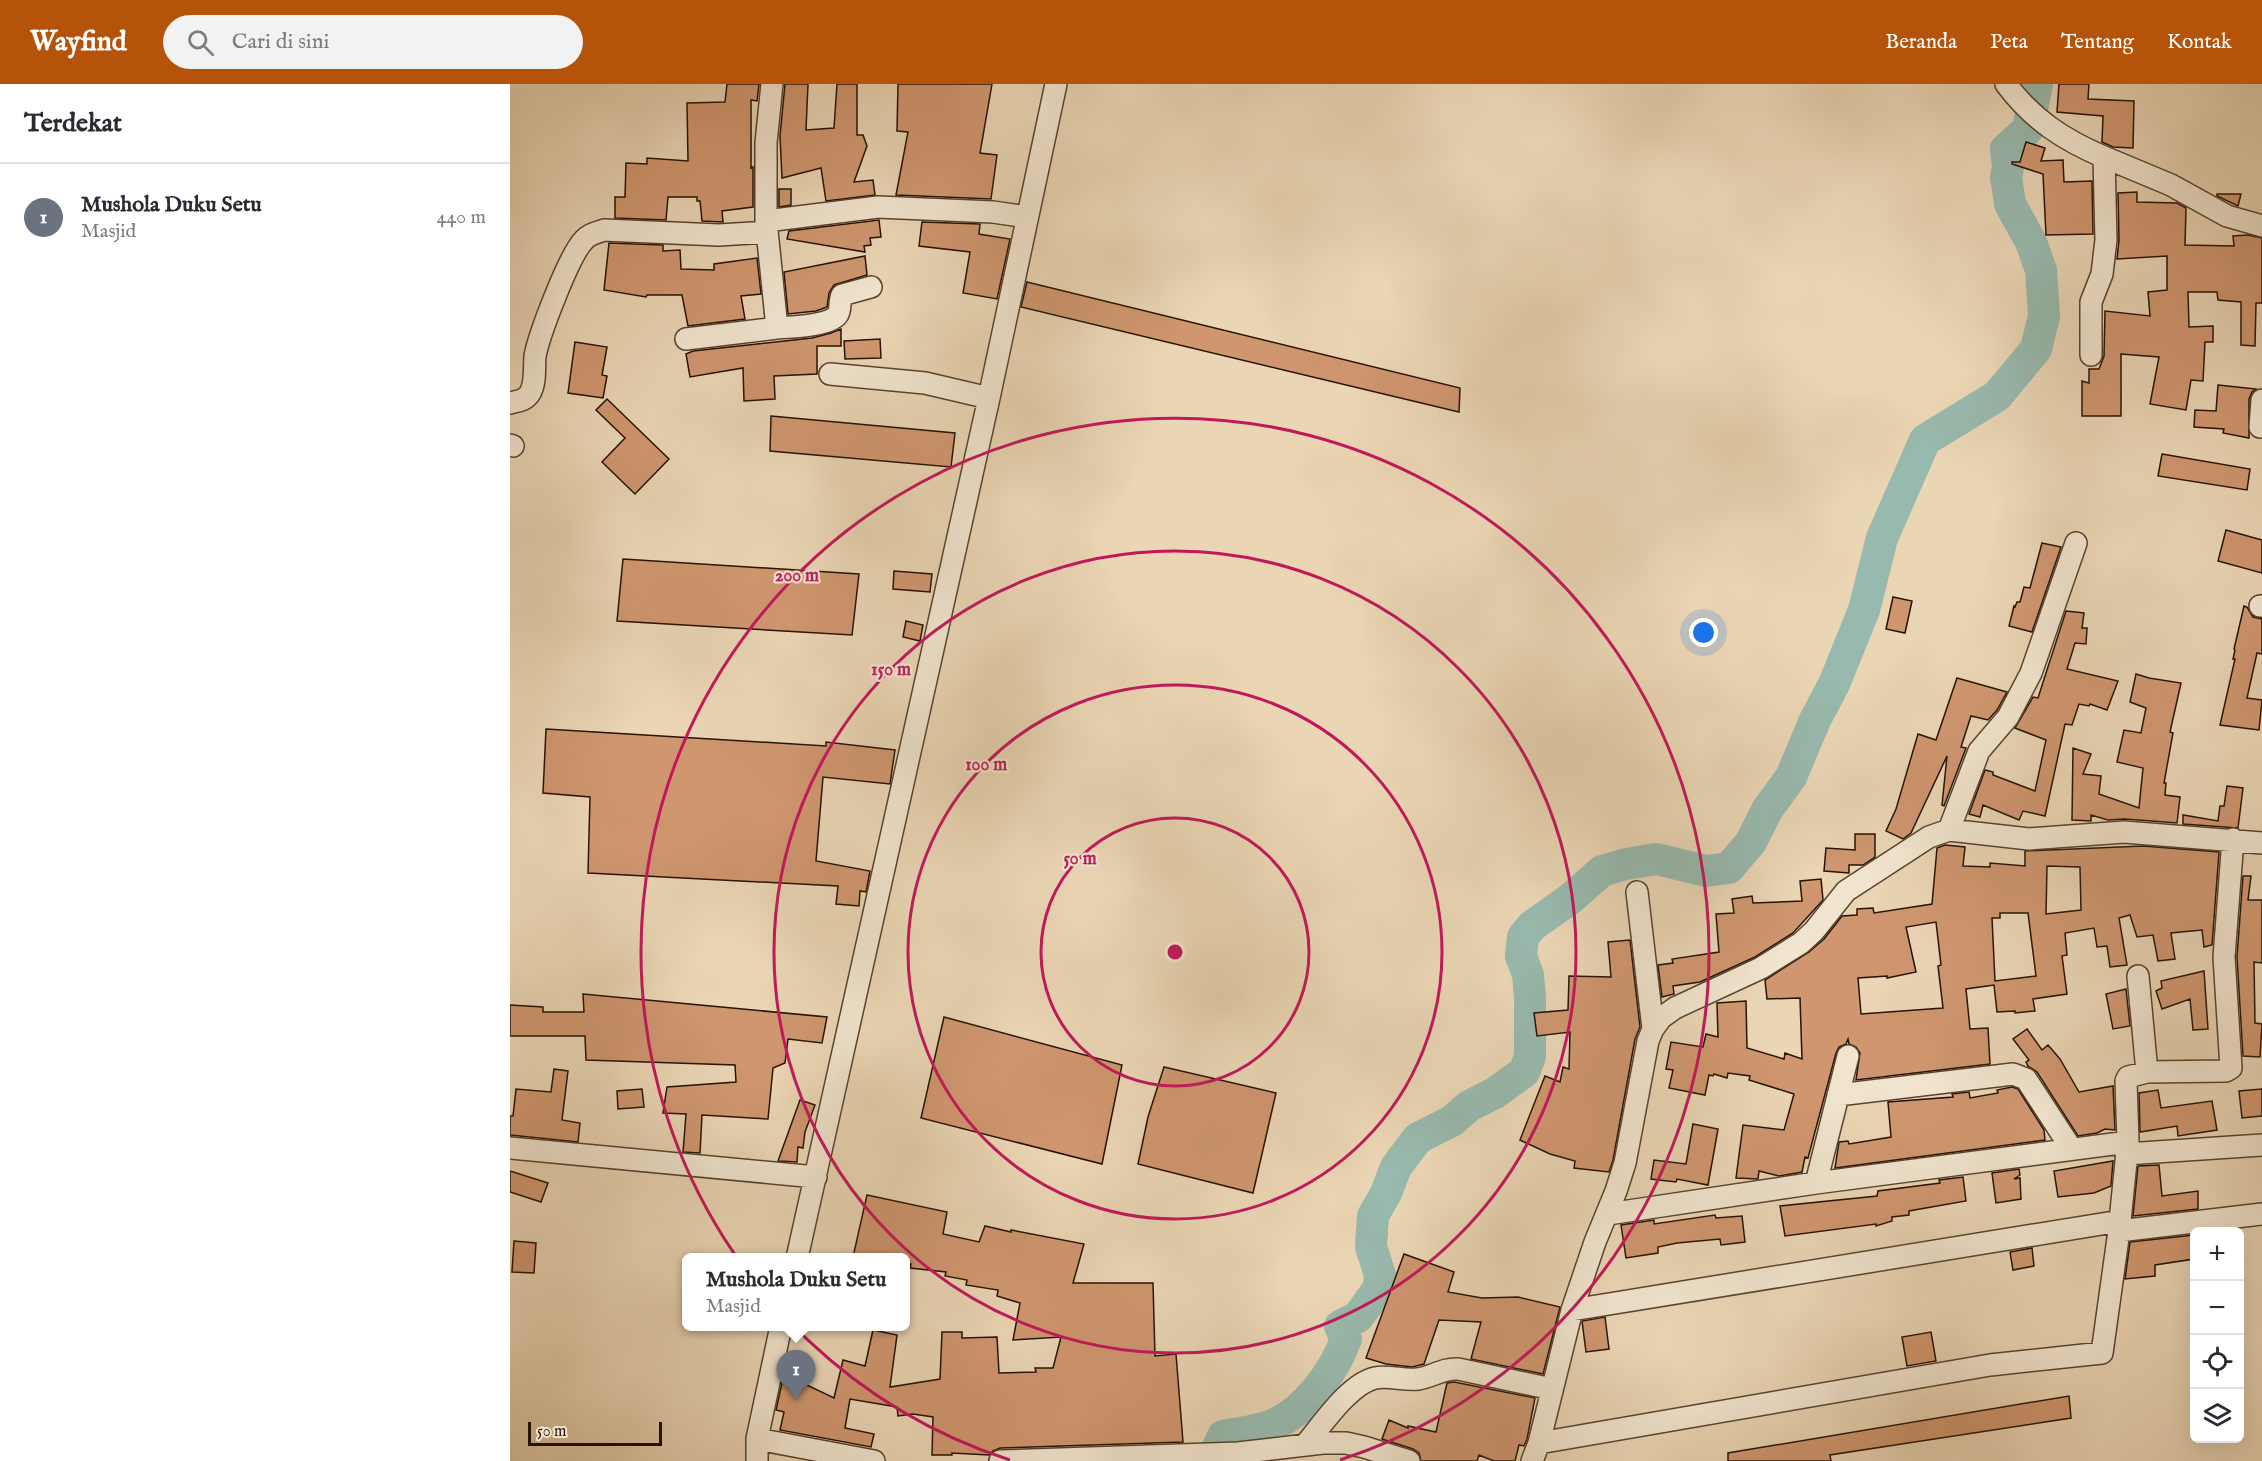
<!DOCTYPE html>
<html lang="id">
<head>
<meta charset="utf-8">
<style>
  :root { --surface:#fff; --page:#f2f2f3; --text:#2b2b33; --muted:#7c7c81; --line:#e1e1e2; --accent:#b45309 }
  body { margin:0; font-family:"IM FELL English",serif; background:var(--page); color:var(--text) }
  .controls { position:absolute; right:18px; bottom:18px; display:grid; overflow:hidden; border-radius:9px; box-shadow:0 6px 24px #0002 }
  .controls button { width:54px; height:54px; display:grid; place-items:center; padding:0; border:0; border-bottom:2px solid var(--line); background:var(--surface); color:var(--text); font:30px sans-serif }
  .scale { position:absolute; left:18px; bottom:15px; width:134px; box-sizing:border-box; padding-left:6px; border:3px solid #261304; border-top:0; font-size:16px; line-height:21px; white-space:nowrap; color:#261304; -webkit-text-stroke:4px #f1e4ce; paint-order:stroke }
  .you { position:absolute; left:1194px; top:549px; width:21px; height:21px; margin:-15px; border:4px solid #fff; border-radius:50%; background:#1a73e8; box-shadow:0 0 0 9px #1a73e833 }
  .badge { display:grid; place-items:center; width:39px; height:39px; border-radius:50%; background:var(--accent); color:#fff; font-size:20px; font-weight:700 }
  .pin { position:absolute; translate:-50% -50px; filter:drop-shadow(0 2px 3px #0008) }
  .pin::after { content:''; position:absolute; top:32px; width:21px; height:18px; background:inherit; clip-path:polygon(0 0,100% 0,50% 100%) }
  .popup { position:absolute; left:172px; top:1169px; width:228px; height:78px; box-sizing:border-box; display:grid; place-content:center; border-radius:9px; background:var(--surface); filter:drop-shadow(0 2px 4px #0005); font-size:20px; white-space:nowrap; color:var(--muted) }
  .popup b { font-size:22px; color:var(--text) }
  .popup::after { content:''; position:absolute; left:50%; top:100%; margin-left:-12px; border:12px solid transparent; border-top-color:var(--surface) }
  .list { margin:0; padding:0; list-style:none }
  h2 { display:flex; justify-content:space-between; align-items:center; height:78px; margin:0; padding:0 24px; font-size:26px }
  h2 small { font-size:20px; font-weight:400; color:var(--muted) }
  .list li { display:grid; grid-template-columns:39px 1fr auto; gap:18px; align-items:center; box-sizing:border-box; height:108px; padding:0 24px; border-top:2px solid var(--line) }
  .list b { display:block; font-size:22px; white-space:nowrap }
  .list p { margin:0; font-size:20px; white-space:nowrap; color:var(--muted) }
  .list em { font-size:20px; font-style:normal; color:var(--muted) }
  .icon { flex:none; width:33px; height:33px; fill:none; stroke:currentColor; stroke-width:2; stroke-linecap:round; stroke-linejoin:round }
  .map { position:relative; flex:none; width:1752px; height:1377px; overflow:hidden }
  header { display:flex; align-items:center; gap:36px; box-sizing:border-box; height:84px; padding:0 30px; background:var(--accent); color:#fff }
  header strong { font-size:28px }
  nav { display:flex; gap:33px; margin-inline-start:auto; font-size:21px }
  .search { width:420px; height:54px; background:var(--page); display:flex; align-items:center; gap:15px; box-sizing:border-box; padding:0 21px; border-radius:33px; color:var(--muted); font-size:22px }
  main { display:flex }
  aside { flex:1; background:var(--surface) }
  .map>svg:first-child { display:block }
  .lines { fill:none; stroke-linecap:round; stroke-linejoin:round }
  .river { stroke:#98b9ad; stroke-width:32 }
  .building { fill:#cf966f; stroke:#261304; stroke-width:1.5; fill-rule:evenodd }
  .minor-casing { stroke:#574430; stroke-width:24 }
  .minor { stroke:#f1e4ce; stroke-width:21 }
  .ring { fill:none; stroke:#c2185b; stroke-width:3 }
  .centre { fill:#c2185b; stroke:#f1e4ce; stroke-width:3 }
  .ring-label { font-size:18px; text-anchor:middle; font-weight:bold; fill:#c2185b; stroke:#f1e4ce; stroke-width:4.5; stroke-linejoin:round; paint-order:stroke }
</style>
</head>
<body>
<header>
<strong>Wayfind</strong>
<div class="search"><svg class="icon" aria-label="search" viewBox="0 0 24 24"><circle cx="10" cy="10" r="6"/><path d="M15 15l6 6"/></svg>Cari di sini</div>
<nav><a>Beranda</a><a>Peta</a><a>Tentang</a><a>Kontak</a></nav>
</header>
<main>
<aside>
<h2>Terdekat<small></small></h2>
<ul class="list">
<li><span class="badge" style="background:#6b7280">1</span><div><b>Mushola Duku Setu</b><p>Masjid</p></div><em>440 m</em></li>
</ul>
</aside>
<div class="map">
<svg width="1752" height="1377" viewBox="0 0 1752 1377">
  <rect width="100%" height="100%" fill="#ead5b4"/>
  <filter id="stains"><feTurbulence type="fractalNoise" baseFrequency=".00333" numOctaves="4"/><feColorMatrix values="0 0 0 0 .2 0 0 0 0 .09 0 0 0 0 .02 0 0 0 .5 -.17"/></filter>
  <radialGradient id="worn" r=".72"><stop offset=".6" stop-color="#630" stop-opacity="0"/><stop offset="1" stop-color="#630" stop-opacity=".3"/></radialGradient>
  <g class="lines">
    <path class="river" d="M702 1377 713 1352C729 1349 747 1347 762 1341 795 1329 825 1286 836 1255L830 1242 848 1233 869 1204 870 1191 861 1163 863 1132 876 1109 886 1083 908 1054 942 1037 959 1022 985 1009 1014 988 1020 973V913L1018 891 1011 872 1013 853 1022 842 1060 815 1092 787 1116 780 1146 775 1196 787 1219 784 1241 758 1257 726 1281 693 1305 636 1324 600 1354 526 1372 454 1415 356 1487 312 1526 265 1534 232 1531 186 1521 158 1500 120 1496 93 1498 83 1496 65 1518 45 1527 0"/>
  </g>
  <path class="building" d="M217 0H249L247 17 241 16V84L243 83V123L212 127 213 138 192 137 190 117H187V113H158L156 136 105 134V113H115L116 79 137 80V74L178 77 177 19 215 18Z
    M275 0H298L296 46 324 44 327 0H347V51H353L357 62 344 98 363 96 365 111 316 117 311 84 272 94 270 52Z
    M388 0H482L470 69 487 71 481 115 386 111 398 48 387 47Z
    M1549 0H1579L1578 15 1624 17 1623 64 1603 63 1592 58 1593 32 1547 28Z
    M1516 58 1535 64 1531 77 1553 76 1554 98 1582 97 1583 150 1536 151 1533 90 1502 80V78H1510Z
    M269 105H281V121L269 123Z
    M1627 108V118L1667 119 1676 124 1675 161 1724 162 1723 152 1738 151 1752 154V219H1746L1745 262 1731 261V218L1708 216 1707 208H1678L1679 243 1703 242V258H1695L1693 297 1681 296 1676 326 1640 320 1649 273 1611 270V332H1572V297L1579 299V285H1589L1594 272 1595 227 1640 232 1638 208 1657 206V172L1607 175 1609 156 1608 109Z
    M1707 110H1731L1728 122 1707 112Z
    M369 136 371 153 360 154 361 161 354 162 355 168 277 155 279 147Z
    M412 138 470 140 469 150 500 155 487 215 453 209 460 168 409 162Z
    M99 159 153 161V167L170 166 171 185 204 186V180L247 174 251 210 231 212 235 235 178 242 172 211H137L136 213 94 206Z
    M355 172 357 191 324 201 319 209 317 223 306 227 278 230 274 188Z
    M517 198 950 304 949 328 511 223Z
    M331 245V262H307V290L264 292 265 315 234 317 233 284 180 293 176 270 183 267 302 254 321 249Z
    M370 255 371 274 335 275 334 257Z
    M65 258 97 263 92 291 97 292 93 314 58 309Z
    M1708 301 1746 305 1742 308 1739 315V354L1713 349 1714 345 1684 343 1685 326 1706 327Z
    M97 315 159 375 125 410 92 378 115 354 86 326Z
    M261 332 445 349 441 383 260 367Z
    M1652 370 1740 385 1737 406 1648 392Z
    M1716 446 1752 456V489L1708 477Z
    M1532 459 1551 463 1522 548 1499 542 1504 522 1505 523 1507 518H1510L1514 503 1520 504Z
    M113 475 349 490 342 551 107 537Z
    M384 487 422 490 420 508 383 505Z
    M1383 513 1402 517 1395 549 1376 545Z
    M1734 522 1737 523 1743 533 1752 535V570L1747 569 1737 614 1752 616 1749 646 1710 641 1725 575H1723L1725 566 1724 565Z
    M1556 527 1574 529 1572 544H1577L1576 560 1565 559 1557 585 1608 597 1597 626 1580 620 1579 622 1569 620 1562 641 1555 640 1535 732 1513 727 1509 736 1473 721 1470 733 1459 730 1475 686 1483 688V691L1525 707 1536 656 1505 644 1523 613 1528 614Z
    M396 537 413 541 410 557 393 553Z
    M1626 590 1639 594 1671 599 1660 648 1663 649 1654 699H1656L1655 711 1670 713 1667 739 1615 735 1598 736 1581 731V737L1562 736 1563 664 1581 670 1573 690 1591 692 1589 710 1629 724 1633 684 1607 678 1614 646 1631 649 1636 624 1620 618Z
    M1447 594 1497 608 1487 626 1478 636 1461 632 1451 663 1456 664 1434 722 1432 721 1437 672 1401 749 1393 755 1376 747 1386 725 1408 650 1426 656Z
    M36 645 316 662V658L385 666 380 700 313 693 306 777 360 787 356 808 350 807 349 822 326 820 328 802 78 789 80 713 33 709Z
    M1717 702 1733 704 1728 744 1673 740V731L1708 737 1710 722H1714Z
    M1345 750H1365V773L1353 781H1339V789L1314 787 1316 764 1345 766Z
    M1435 761 1455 763 1453 782 1480 783V779L1515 782V767L1633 762 1709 768 1702 861 1694 863 1692 846 1661 849 1665 875 1648 877 1643 851 1627 853 1620 831 1609 834 1617 881 1600 883 1597 862 1587 863 1584 844 1555 849 1557 871 1552 872 1557 910 1523 915 1525 927 1505 929V927L1487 928 1484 901 1456 905 1460 945 1478 944 1480 980 1346 996 1350 969 1346 963 1339 960 1338 955 1336 960 1329 963 1326 969 1298 1074 1295 1073 1292 1088 1269 1092 1249 1087 1248 1095 1226 1094 1233 1041 1274 1046 1284 1010 1239 996 1240 992 1218 989 1217 994 1204 990 1203 992 1199 991 1195 1011 1159 1004 1163 986 1156 985 1161 958 1193 963 1196 950 1208 953 1207 919 1236 917 1237 964 1274 975 1275 969 1292 975 1290 914 1257 915 1255 896 1299 868 1314 855 1332 832 1347 831V825L1363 824 1364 829 1422 820 1427 764ZM1537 782 1570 783 1571 826 1536 830ZM1490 829H1518L1526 892 1485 897 1482 834H1490ZM1426 838 1431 881 1428 882 1433 924 1351 930 1348 894 1377 892V894L1406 888 1396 843Z
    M1733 792H1741L1738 816H1752V879L1744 878 1745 939 1752 940 1750 973 1733 972 1727 873Z
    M1311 795 1313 816 1283 849 1245 873 1190 898 1163 902 1164 910 1152 913 1148 881 1163 879 1162 875 1209 868 1206 830 1224 829 1222 815 1242 812 1243 819 1292 817 1290 797Z
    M1120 856 1130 943 1125 955 1103 1076 1099 1088 1064 1084 1065 1077 1040 1070 1010 1056 1035 992 1050 998 1053 983 1059 985 1060 948 1027 952 1024 929 1058 926 1059 892 1101 893 1098 858Z
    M1694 887 1698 945 1683 946 1680 915 1652 925 1646 907 1652 904 1651 897Z
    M1616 905 1620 942 1603 945 1596 910Z
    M73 910 317 933 312 959 278 955 275 979 263 984 258 1035 192 1031 190 1069 173 1068 176 1030 153 1029 157 1003 226 998 225 981 76 976 75 952H0V921L33 923V928H74Z
    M434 933 612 981 592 1080 411 1034Z
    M1517 945 1532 966 1538 961 1550 975 1569 1008 1603 1002 1605 1046 1595 1045 1587 1049 1568 1052 1527 988 1518 982 1516 978 1519 976 1503 955Z
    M654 983 766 1009 743 1109 628 1080 638 1033Z
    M44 985 58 987 52 1036 70 1039 68 1058 0 1051V1032H3L6 1005 41 1008Z
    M1502 1003 1508 1005 1534 1046 1535 1056 1325 1084 1329 1058 1338 1057 1339 1060 1381 1053 1378 1018 1443 1013 1442 1010 1459 1008 1460 1014 1488 1009 1487 1006Z
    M132 1005 134 1023 108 1025 107 1007Z
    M1752 1005V1032L1732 1034 1729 1007Z
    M1648 1006 1651 1024 1702 1017 1707 1046 1668 1052 1667 1042 1630 1048 1629 1009Z
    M290 1016 305 1021 295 1048 293 1064 288 1063 287 1078 268 1077Z
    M1183 1040 1208 1045 1198 1101 1167 1095 1166 1098 1141 1095 1144 1076 1176 1080Z
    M1603 1077 1601 1102 1584 1109 1548 1113 1544 1087Z
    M1649 1081 1652 1112 1688 1107V1125L1623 1132 1628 1082Z
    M1509 1085 1510 1091 1504 1095 1510 1094 1511 1115 1486 1119 1482 1089Z
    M0 1087 38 1099 31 1118 0 1108Z
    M1453 1093 1456 1117 1399 1127V1131L1382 1133V1137L1366 1142V1140L1275 1152 1270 1122 1367 1112 1368 1107 1430 1099 1429 1096Z
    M357 1111 437 1128 433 1150 469 1158 475 1142 501 1148V1146L574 1160 563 1199H643L645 1272 666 1270 673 1358 490 1364 483 1367 479 1371 442 1369V1371H422L423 1333 403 1330 388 1332 387 1323 340 1315 335 1344 364 1350 361 1363 270 1346 274 1328 266 1326 274 1290 324 1314 333 1276 355 1282 363 1246 387 1251 380 1303 430 1295 432 1248H452V1254L487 1253 489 1289 526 1288 525 1284H543L551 1253 503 1256 510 1219 487 1212 488 1206 456 1201 457 1196 435 1192 436 1188 400 1184 401 1180H396V1173H343Z
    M1205 1131 1206 1134 1232 1132 1235 1158 1211 1161 1210 1155 1167 1159 1148 1163V1169L1116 1174 1111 1141 1144 1136V1140Z
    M1684 1151V1175L1645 1181V1192L1615 1195 1620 1158Z
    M4 1157 26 1159 24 1189 2 1188Z
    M1522 1164 1524 1182 1503 1186 1500 1168Z
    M894 1170 944 1188 938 1208 972 1214 1008 1213 1050 1223 1033 1290 961 1275 971 1238 929 1236 914 1280 902 1283 876 1280 856 1274Z
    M1095 1233 1099 1265 1076 1268 1072 1237Z
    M1421 1248 1426 1277 1397 1282 1392 1253Z
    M944 1298 1025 1314 1017 1355 1014 1362 1009 1361 1005 1377H984L969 1371 967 1377H911L909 1369 903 1365 872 1355 879 1336 898 1344V1342L926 1348 937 1299Z
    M1559 1312 1561 1334 1320 1371 1321 1377H1218V1369Z"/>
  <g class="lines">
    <g class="minor-casing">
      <path id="minor" d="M262 0 256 59V137L267 244C279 243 322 242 328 230 331 225 329 217 332 211L361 203
        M1496 0C1523 36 1554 56 1594 73L1596 156 1592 190 1581 218V271
        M1594 73 1661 101 1717 132 1752 142
        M256 137 368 123 483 128 517 133
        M176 255 267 244
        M320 290 415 299 479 314
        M0 319C8 317 15 317 20 309 26 299 24 283 25 272 29 251 59 171 74 156 79 150 86 149 94 146L209 151 257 148
        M1750 343 1752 316
        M0 361 3 362
        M1750 522H1752
        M1439 746 1469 667 1498 633 1521 589 1566 459
        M1127 808 1143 945
        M1628 892 1637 988
        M1328 1011 1503 990 1516 995 1561 1064
        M0 1064 306 1093
        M1616 1070 1752 1061
        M1306 1099 1338 972
        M1098 1130 1306 1099 1618 1058
        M1609 1147 1752 1130
        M287 1174 479 314 546 0
        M1062 1226 1610 1137
        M247 1355 364 1377
        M1029 1359 1480 1281 1592 1269 1609 1147 1618 1058 1616 997 1618 993 1637 988 1716 987 1721 984 1714 873 1723 755
        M795 1361C812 1341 839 1300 865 1294 879 1291 894 1297 908 1295 922 1293 933 1284 948 1285L1042 1305
        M247 1377V1355L271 1242
        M490 1377 728 1369 813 1359H836L854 1363 899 1377
        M1022 1377 1029 1359 1062 1226 1085 1158 1106 1107 1115 1079 1138 957 1143 945 1151 934 1165 924 1251 884 1291 859 1304 847 1336 807 1419 753 1439 746 1519 755 1614 748 1752 759"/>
    </g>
    <use href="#minor" class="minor"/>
  </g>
  <g class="ring">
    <circle cx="665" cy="868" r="134"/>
    <circle cx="665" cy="868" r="267"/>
    <circle cx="665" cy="868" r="401"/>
    <path d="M500 1376A534 534 0 1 1 830 1376"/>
  </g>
  <circle cx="665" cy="868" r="9" class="centre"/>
  <g class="ring-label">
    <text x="287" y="497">200 m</text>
    <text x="381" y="591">150 m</text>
    <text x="476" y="686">100 m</text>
    <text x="570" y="780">50 m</text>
  </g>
  <rect width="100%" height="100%" filter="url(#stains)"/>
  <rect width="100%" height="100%" fill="url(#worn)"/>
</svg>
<div class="controls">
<button>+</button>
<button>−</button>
<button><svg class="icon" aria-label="locate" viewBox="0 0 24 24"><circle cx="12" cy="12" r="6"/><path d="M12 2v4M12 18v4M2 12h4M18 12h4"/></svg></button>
<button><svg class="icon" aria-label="layers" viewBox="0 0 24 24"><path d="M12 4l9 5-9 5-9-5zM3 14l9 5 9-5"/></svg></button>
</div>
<div class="scale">50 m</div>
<div class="you"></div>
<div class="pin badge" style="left:286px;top:1316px;background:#6b7280">1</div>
<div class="popup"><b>Mushola Duku Setu</b>Masjid</div>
</div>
</main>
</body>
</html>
